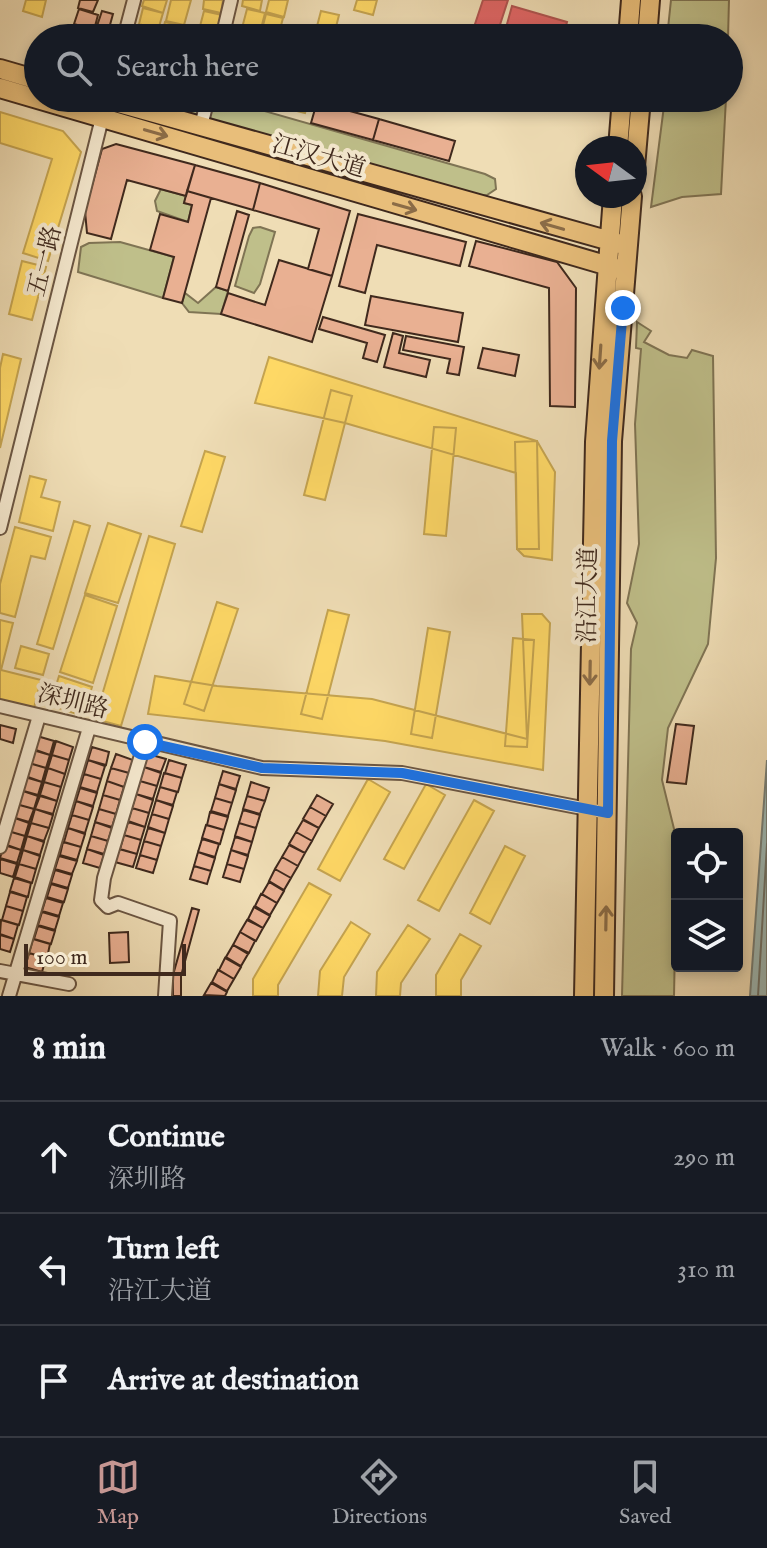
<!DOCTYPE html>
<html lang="en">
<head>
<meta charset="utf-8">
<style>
  :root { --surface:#171b24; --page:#20242c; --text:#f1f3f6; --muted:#9ea1a6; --line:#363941; --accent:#c59692 }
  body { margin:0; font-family:"IM FELL English","Noto Serif SC",serif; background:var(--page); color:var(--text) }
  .controls { position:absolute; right:24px; bottom:24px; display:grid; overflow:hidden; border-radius:8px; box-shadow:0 4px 12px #0003 }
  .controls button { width:72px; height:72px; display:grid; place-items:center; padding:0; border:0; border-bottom:2px solid var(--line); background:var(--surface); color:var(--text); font:40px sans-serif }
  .compass { position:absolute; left:575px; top:136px; width:72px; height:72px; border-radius:50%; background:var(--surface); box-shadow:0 4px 12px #0003; rotate:285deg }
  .scale { position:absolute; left:24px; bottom:20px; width:162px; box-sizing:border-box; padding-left:8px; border:4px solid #3f291d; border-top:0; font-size:22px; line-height:28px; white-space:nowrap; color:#3f291d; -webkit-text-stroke:6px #f5e9cf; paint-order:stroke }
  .stop { position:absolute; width:24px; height:24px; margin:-18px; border:6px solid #1a73e8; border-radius:50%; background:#fff }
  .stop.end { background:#1a73e8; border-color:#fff; box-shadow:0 2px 8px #0008 }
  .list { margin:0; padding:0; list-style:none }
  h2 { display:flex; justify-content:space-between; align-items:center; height:104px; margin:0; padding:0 32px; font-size:34px }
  h2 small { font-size:26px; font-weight:400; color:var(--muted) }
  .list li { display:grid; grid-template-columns:52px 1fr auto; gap:24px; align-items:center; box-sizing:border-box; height:112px; padding:0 32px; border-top:2px solid var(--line) }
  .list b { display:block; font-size:30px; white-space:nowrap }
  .list p { margin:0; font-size:26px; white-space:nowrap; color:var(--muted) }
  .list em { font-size:26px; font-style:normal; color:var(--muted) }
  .icon { flex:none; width:44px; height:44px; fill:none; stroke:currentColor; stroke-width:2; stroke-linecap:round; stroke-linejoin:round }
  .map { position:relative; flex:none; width:767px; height:996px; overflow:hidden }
  .search { position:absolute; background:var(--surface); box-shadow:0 4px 12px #0003; left:24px; right:24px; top:24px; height:88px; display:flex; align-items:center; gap:20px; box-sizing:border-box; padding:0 28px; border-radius:44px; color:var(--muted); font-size:30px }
  .sheet { height:440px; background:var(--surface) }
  nav { display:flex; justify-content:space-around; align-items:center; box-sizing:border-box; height:112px; border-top:2px solid var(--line); background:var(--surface); font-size:22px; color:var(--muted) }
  nav a { display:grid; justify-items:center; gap:4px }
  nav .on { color:var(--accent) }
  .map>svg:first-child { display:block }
  .green { fill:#bfbf8a; stroke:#7f7454; stroke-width:2 }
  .water { fill:#9dbab7; stroke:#778079; stroke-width:2 }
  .homes { fill:#ffd966; stroke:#c5a450; stroke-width:2 }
  .shops { fill:#e06666; stroke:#b05450; stroke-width:2 }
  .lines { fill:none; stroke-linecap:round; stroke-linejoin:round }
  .shore { stroke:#6e726a; stroke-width:2 }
  .building { fill:#e9b092; stroke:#3f291d; stroke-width:2 }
  .minor-casing { stroke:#6b5643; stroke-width:16 }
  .primary-casing { stroke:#3f291d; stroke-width:22 }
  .minor { stroke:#f5e9cf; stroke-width:12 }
  .primary { stroke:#e8be7a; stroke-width:18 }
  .oneway { stroke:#8b6c47 }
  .route { stroke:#1a73e8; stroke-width:10 }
  .labels { text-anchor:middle; stroke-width:8; stroke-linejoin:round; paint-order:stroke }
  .street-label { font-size:24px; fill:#3f291d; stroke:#f5e9cf }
</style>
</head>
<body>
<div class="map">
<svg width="767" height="996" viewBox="0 0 767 996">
  <rect width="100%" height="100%" fill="#efddb5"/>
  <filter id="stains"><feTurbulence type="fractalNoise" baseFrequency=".0025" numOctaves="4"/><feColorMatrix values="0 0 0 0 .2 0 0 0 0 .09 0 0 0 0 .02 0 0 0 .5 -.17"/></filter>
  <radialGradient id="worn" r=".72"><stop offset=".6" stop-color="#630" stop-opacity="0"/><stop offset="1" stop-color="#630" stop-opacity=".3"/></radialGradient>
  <path class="green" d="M671 0H729L728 38H667Z
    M140 98H219L485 174 495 179 496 189 487 195 473 197Z
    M665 98H726L721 194 682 197 651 207Z
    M161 189 186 196 184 203 192 205 188 222 157 211 155 201Z
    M260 227 275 232 260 284 254 293 235 286 249 236 253 228Z
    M120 242 174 257 163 298 78 272 81 247 89 243Z
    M216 287 228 291 221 314 189 312 182 303 185 293 198 303Z
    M637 322 651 331 644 342 669 355 687 358 692 350 713 356 716 558 708 644 668 728 662 780 677 841 674 996H622L631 649 637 623 627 603 639 544 635 424 641 349 636 348Z"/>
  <path class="water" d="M767 760V996H750Z"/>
  <path class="homes" d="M26 0H46L42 17 23 11Z
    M144 0H167L163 13 142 6Z
    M171 0H191L184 25 166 21Z
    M204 0H223L221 13 203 9Z
    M243 0H262L260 11 242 6Z
    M269 0H288L284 17 266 12Z
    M357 0H377L373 15 354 10Z
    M143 8 163 13 158 30 139 24Z
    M247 9 265 13 260 33 242 28Z
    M204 11 222 15 217 34 199 30Z
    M321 11 339 15 334 35 316 30Z
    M266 14 283 18 278 37 261 33Z
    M165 22 183 26 180 38H161Z
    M138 25 160 31 158 38 135 37Z
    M283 98H309L305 113 281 107Z
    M0 112 63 131 81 152 48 261 23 253 52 159 0 143Z
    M22 261 46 267 32 320 9 314Z
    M3 354 21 359 0 448V368Z
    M269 357 537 441 555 472 552 560 524 556 517 549 516 473 345 423 255 403Z
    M331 390 352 396 325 500 304 495Z
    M434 427 456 428 446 536 424 534Z
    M537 441 539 549H517L515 442Z
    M205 451 225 457 202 532 181 526Z
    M30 476 46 480 41 497 60 502 53 531 19 522Z
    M74 521 90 526 53 649 37 644Z
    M108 523 141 534 118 603 85 593Z
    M15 527 51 537 45 559 31 556 15 617 0 613V584Z
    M149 536 175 544 121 726 95 719Z
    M85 595 117 606 93 683 60 672Z
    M217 602 238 609 204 711 184 704Z
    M328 610 349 615 322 719 301 714Z
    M522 614H542L550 623 543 770 385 741 148 714 155 676 217 686 372 699 527 739Z
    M0 620 13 623 1 670 41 680 34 708 0 700Z
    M428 628 450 632 432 738 411 734Z
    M513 638 534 640 527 747 505 746Z
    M21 646 49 654 43 675 15 668Z
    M59 676 92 687 83 716 50 705Z
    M368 779 390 792 340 881 318 869Z
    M426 784 445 795 404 869 384 859Z
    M474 800 494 811 439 911 418 900Z
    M505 846 525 856 490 924 470 913Z
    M309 883 331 895 278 985V996H253V979Z
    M351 922 370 934 344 977 342 996H318L320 971Z
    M408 925 430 939 401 983 400 996H376L377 972Z
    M460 934 481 946 461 980V996H436V975Z"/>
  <path class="shops" d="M483 0H508L496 37 473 30Z
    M512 6 567 22 563 38 504 35Z"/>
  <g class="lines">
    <path class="shore" d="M758 996 767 844"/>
  </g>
  <path class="building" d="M80 0H98L93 12 78 8Z
    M79 9 98 15 94 30 74 24Z
    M102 11 113 14 108 32 96 29Z
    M73 26 94 32 92 38H70Z
    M317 102 379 119 373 140 311 123Z
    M379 119 455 141 449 161 373 140Z
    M116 144 195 165 186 196 127 180 111 239 87 233 85 211 102 149Z
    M195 165 260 183 253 210 187 191Z
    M260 183 350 211 332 276 308 269 319 229 253 210Z
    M187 191 211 198 182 303 163 298 174 257 150 250 160 214 188 222 192 205 184 203Z
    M237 211 249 215 228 291 216 287Z
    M358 214 466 242 460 266 377 245 365 293 339 286Z
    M476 241 557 262 576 288 575 407 550 406 549 288 469 266Z
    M279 260 332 276 312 342 221 314 228 293 265 305Z
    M371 296 463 313 458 342 365 325Z
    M323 317 385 335 377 362 363 358 367 343 319 329Z
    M393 333 403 336 399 353 430 360 426 377 384 367Z
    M406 336 464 347 459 375 447 373 450 359 403 350Z
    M483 348 519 355 515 376 478 368Z
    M676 724 694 726 686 784 667 782Z
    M0 725 16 729 13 743 0 739Z
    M37 736 54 741 50 755 33 749Z
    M56 741 73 747 69 760 52 755Z
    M92 747 109 752 106 765 88 760Z
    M33 750 50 755 46 768 29 763Z
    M116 754 133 760 129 773 111 768Z
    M148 754 166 759 161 772 144 767Z
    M52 755 69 760 65 774 48 768Z
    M88 760 105 766 101 779 84 774Z
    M169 760 186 765 182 778 165 773Z
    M29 763 46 768 42 782 25 776Z
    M144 767 161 773 157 786 140 781Z
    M48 768 65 774 61 787 44 782Z
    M111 768 129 773 124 787 107 781Z
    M223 771 240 776 236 789 219 784Z
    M164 773 182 778 178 792 160 787Z
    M84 774 101 779 97 792 80 787Z
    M25 777 42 782 38 795 20 790Z
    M107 781 124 787 120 800 103 795Z
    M140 781 157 786 153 799 136 794Z
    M44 782 61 787 57 801 40 795Z
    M251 782 269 788 265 801 247 796Z
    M219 784 236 790 232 803 215 798Z
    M160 787 177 792 173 805 156 800Z
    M80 788 97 793 93 806 76 801Z
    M20 790 38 796 34 809 16 804Z
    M136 794 153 800 149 813 132 808Z
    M103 795 120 800 116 814 99 809Z
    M317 795 333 804 326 816 310 807Z
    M40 796 57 801 53 814 35 809Z
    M247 796 265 801 260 814 243 809Z
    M215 798 232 803 228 816 211 811Z
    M156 800 173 806 169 819 152 814Z
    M76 801 93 807 89 820 72 815Z
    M16 804 34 809 29 822 12 817Z
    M310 807 326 816 319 828 303 819Z
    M132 808 149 813 145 827 128 821Z
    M35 809 53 815 49 828 31 823Z
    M99 809 116 814 112 827 95 822Z
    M243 810 260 815 256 828 239 823Z
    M210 812 228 817 224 830 207 825Z
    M152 814 169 819 165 833 148 827Z
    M72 815 89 820 85 833 68 828Z
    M12 817 29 823 25 836 8 831Z
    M303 820 319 828 312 841 296 832Z
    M95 822 112 828 108 841 91 836Z
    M128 822 145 827 141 840 124 835Z
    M31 823 49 828 44 841 27 836Z
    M239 823 256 828 252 842 235 836Z
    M206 825 224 830 220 844 202 838Z
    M68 828 85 834 81 847 64 842Z
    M148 828 165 833 161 846 144 841Z
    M8 831 25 836 21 850 4 844Z
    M296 832 312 841 305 853 289 844Z
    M124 835 141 840 137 854 120 849Z
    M27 836 44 842 40 855 23 850Z
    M91 836 108 841 104 854 87 849Z
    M235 837 252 842 248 855 231 850Z
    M202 839 219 844 215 857 198 852Z
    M144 841 161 846 157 860 140 855Z
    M63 842 81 847 77 860 60 855Z
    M4 845 21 850 17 863 0 858Z
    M289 845 305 853 298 866 282 857Z
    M87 849 104 855 100 868 83 863Z
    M119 849 137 854 133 867 115 862Z
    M23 850 40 856 36 869 19 864Z
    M231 850 248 856 244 869 227 864Z
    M198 852 215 858 211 871 194 866Z
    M140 855 157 860 153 873 136 868Z
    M59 856 77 861 72 874 55 869Z
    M282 857 298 866 291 878 275 869Z
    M0 859 17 864 13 877 0 873Z
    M19 864 36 869 32 883 15 877Z
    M227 864 244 869 240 882 223 877Z
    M194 866 211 871 207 884 190 879Z
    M275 869 291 878 284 890 269 881Z
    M55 870 72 875 68 888 51 883Z
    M14 878 31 883 28 897 10 891Z
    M269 882 284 891 277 903 262 894Z
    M51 884 68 889 64 902 47 897Z
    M10 892 27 897 23 911 6 906Z
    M261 894 277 903 270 915 255 906Z
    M46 898 63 903 59 916 42 911Z
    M6 906 23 911 19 925 2 920Z
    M254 907 270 916 263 928 248 919Z
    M192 908 199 910 181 976V996H173V975Z
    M42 912 59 917 55 930 38 925Z
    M1 920 18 925 14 939 0 934Z
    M247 920 263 928 256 941 240 932Z
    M38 926 55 931 51 944 34 939Z
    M128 932 129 962 110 963 109 933Z
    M240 932 255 941 249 953 233 945Z
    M0 935 14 939 10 952 0 949Z
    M33 939 50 944 47 958 29 953Z
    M233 945 248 954 241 966 226 957Z
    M29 953 46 958 42 972 25 967Z
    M225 958 241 967 234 979 219 970Z
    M218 970 234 979 227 991 212 982Z
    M211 983 227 992 225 996 204 995Z"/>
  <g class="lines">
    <g class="minor-casing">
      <path id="minor" d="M124 38 134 0
        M222 38 231 0
        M201 126 208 98
        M0 528 107 98
        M0 706 262 768 402 773 608 813
        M145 742 104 878 101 900 108 907 118 903 170 921 165 996
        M0 847 39 716
        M0 971 69 984
        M9 996 89 728"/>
    </g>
    <g class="primary-casing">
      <path id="primary" d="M628 38 631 0
        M647 38 650 0
        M0 69 38 80
        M0 88 619 269
        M101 98 621 244
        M618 148 622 98
        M635 167 641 98
        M584 996 595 442 613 196
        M604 996 612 441 632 196"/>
    </g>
    <use href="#minor" class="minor"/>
    <use href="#primary" class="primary"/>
  </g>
  <defs><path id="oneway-shaft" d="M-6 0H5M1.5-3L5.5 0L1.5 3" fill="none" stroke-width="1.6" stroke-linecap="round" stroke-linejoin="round" transform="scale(2)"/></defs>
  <g class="oneway">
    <use href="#oneway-shaft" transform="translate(156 133) rotate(16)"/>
    <use href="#oneway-shaft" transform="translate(405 207) rotate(16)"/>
    <use href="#oneway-shaft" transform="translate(552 226) rotate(-164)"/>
    <use href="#oneway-shaft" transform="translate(600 357) rotate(94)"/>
    <use href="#oneway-shaft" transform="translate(590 673) rotate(91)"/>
    <use href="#oneway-shaft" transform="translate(606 918) rotate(-89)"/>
  </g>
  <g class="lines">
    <path class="route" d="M145 742 262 768 402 773 608 813 612 441 623 308"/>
  </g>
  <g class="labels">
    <g class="street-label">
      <text transform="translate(319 156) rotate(16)" y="8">江汉大道</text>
      <text transform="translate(44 261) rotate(-76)" y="8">五一路</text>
      <text transform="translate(587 595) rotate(-89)" y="8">沿江大道</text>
      <text transform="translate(73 701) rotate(14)" y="8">深圳路</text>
    </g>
  </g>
  <rect width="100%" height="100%" filter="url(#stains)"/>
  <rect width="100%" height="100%" fill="url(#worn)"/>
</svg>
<div class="controls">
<button><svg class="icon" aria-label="locate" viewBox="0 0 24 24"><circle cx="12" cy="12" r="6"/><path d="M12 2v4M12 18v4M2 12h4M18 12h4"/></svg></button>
<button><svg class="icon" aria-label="layers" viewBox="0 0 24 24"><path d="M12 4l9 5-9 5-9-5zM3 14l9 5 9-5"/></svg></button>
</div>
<svg class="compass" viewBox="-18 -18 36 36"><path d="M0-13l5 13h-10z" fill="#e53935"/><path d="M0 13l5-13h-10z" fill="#9ea1a6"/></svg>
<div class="scale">100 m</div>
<div class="stop" style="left:145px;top:742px"></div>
<div class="stop end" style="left:623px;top:308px"></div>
<div class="search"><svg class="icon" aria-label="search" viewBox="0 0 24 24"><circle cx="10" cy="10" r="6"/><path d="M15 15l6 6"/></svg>Search here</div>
</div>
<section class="sheet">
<h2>8 min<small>Walk · 600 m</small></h2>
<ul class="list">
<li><svg class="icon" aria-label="ahead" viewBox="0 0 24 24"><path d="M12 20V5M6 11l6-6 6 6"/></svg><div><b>Continue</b><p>深圳路</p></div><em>290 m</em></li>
<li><svg class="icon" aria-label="left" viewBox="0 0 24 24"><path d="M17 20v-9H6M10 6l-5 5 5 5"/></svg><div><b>Turn left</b><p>沿江大道</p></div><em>310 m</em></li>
<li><svg class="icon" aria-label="arrive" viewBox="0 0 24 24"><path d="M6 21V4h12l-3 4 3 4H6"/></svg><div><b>Arrive at destination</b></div></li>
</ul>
</section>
<nav>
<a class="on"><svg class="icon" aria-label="map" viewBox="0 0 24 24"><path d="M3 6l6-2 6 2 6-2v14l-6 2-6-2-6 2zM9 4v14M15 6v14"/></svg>Map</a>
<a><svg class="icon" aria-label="directions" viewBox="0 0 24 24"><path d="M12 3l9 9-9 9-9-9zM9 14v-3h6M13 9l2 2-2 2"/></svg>Directions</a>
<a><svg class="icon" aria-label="saved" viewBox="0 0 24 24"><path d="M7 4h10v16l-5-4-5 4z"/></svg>Saved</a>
</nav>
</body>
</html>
